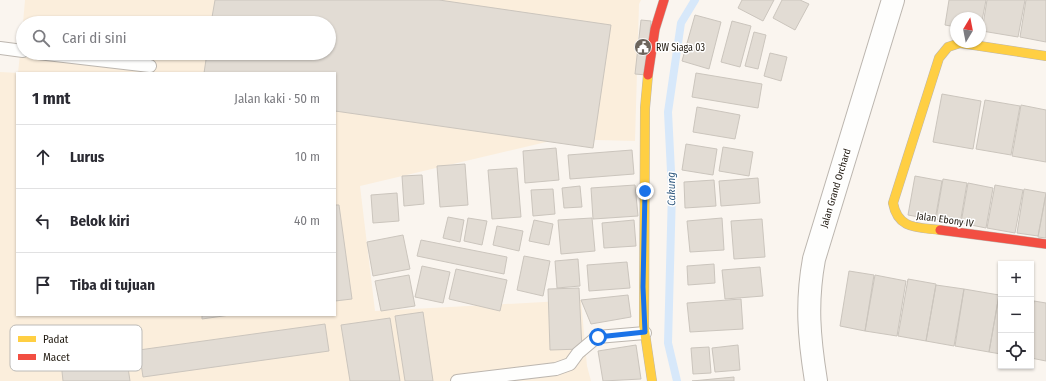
<!DOCTYPE html>
<html lang="id">
<head>
<meta charset="utf-8">
<style>
  :root { --surface:#fff; --page:#f7f7f7; --text:#2b2b33; --muted:#7c7c81; --line:#e1e1e2 }
  body { margin:0; font-family:"Fira Sans Condensed",sans-serif; background:var(--page); color:var(--text) }
  .controls { position:absolute; right:12px; bottom:12px; display:grid; overflow:hidden; border-radius:0px; box-shadow:0 1px 3px #0004 }
  .controls button { width:36px; height:36px; display:grid; place-items:center; padding:0; border:0; border-bottom:1px solid var(--line); background:var(--surface); color:var(--text); font:20px sans-serif }
  .compass { position:absolute; left:950px; top:12px; width:36px; height:36px; border-radius:50%; background:var(--surface); box-shadow:0 1px 3px #0004; rotate:10deg }
  .stop { position:absolute; width:12px; height:12px; margin:-9px; border:3px solid #1a73e8; border-radius:50%; background:#fff }
  .stop.end { background:#1a73e8; border-color:#fff; box-shadow:0 1px 4px #0008 }
  .list { margin:0; padding:0; list-style:none }
  h2 { display:flex; justify-content:space-between; align-items:center; height:52px; margin:0; padding:0 16px; font-size:17px }
  h2 small { font-size:13px; font-weight:400; color:var(--muted) }
  .list li { display:grid; grid-template-columns:26px 1fr auto; gap:12px; align-items:center; box-sizing:border-box; height:64px; padding:0 16px; border-top:1px solid var(--line) }
  .list b { display:block; font-size:15px; white-space:nowrap }
  .list em { font-size:13px; font-style:normal; color:var(--muted) }
  .icon { flex:none; width:22px; height:22px; fill:none; stroke:currentColor; stroke-width:2; stroke-linecap:round; stroke-linejoin:round }
  .map { position:relative; flex:none; width:1046px; height:381px; overflow:hidden }
  .search { position:absolute; background:var(--surface); box-shadow:0 1px 3px #0004; left:16px; top:16px; width:320px; height:44px; display:flex; align-items:center; gap:10px; box-sizing:border-box; padding:0 14px; border-radius:22px; color:var(--muted); font-size:15px }
  .panel { position:absolute; background:var(--surface); box-shadow:0 1px 3px #0004; left:16px; top:72px; width:320px; height:244px; border-radius:0px }
  .map>svg:first-child { display:block }
  .built { fill:#fbeedc; fill-rule:evenodd }
  .lines { fill:none; stroke-linecap:round; stroke-linejoin:round }
  .stream { stroke:#d7e8fa; stroke-width:8 }
  .building { fill:#e2dcd4; stroke:#cbc5bd }
  .lane-casing { stroke:#bcb6af; stroke-width:14 }
  .street-casing { stroke:#bcb6af; stroke-width:24 }
  .slow-casing { stroke:#bcb6af; stroke-width:10 }
  .jam-casing { stroke:#bcb6af; stroke-width:10 }
  .lane { stroke:#fefefd; stroke-width:12 }
  .street { stroke:#fefefd; stroke-width:22 }
  .slow { stroke:#ffcf43; stroke-width:9 }
  .jam { stroke:#f24e42; stroke-width:9 }
  .route { stroke:#1a73e8; stroke-width:5 }
  .labels { text-anchor:middle; stroke-width:3; stroke-linejoin:round; paint-order:stroke }
  .poi-label { font-size:10px; fill:#1f180e; stroke:#fff; text-anchor:start }
  .street-label { font-size:10px; fill:#1f180e; stroke:#fff }
  .water-label { font-size:11px; font-style:italic; fill:#2f587e; stroke:#fff }
  .key { fill:#fff; stroke:#bcbab7; stroke-width:1 }
  .key-label { font-size:11px; fill:#1f180e }
</style>
</head>
<body>
<div class="map">
<svg width="1046" height="381" viewBox="0 0 1046 381">
  <rect width="100%" height="100%" fill="#faf5ef"/>
  <path class="built" d="M25 0H641L639 4 635 141 559 139 360 186 375 311 581 300 587 366 591 381H0V72L18 73 23 25V53H329V23H23ZM17 73H335V315H17Z"/>
  <g class="lines">
    <path class="stream" d="M677 381 668 343 672 191 668 112 681 23 695 0"/>
  </g>
  <path class="building" d="M215 0H439L611 25 593 148 335 111V73H204L207 53H329V23H211Z
    M742 0H774L763 21 738 8Z
    M782 0H800L809 4 795 30 773 18Z
    M949 0H986L980 31V18H956V27L945 25Z
    M987 0H1025L1018 37 982 31Z
    M1026 0H1046V42L1020 37Z
    M695 15 721 22 709 69 682 61Z
    M641 20 651 21 646 75 635 74Z
    M732 21 751 26 740 67 721 62Z
    M754 32 766 35 758 69 745 66Z
    M770 53 787 57 781 81 764 76Z
    M696 73 762 84 758 108 692 97Z
    M942 94 981 101 973 149 933 142Z
    M985 100 1020 106 1011 155 976 149Z
    M1021 105 1046 110V162L1012 156Z
    M697 107 740 115 735 139 693 132Z
    M686 144 717 149 713 175 682 170Z
    M723 147 753 152 749 176 719 171Z
    M556 148 559 180 525 183 523 151Z
    M632 150 634 174 570 179 568 155Z
    M465 164 468 205 440 207 437 166Z
    M517 168 521 217 492 219 488 170Z
    M422 175 424 204 404 206 402 176Z
    M915 176 942 181 935 220 908 215Z
    M758 178 760 203 721 206 719 181Z
    M943 179 967 183 960 224 936 219Z
    M714 180 716 206 685 208 684 182Z
    M968 183 993 188 986 228 961 223Z
    M635 185 638 216 593 219 591 188Z
    M995 185 1023 190 1015 233 987 228Z
    M580 186 582 207 564 208 562 188Z
    M553 189 555 214 533 216 531 190Z
    M1024 189 1046 193 1038 236 1017 233Z
    M397 193 399 221 373 223 371 195Z
    M1046 194V238L1038 237Z
    M335 205H339L352 299 335 301Z
    M448 217 464 220 460 242 443 238Z
    M468 218 487 221 482 245 464 241Z
    M592 218 595 251 561 254 558 220Z
    M722 218 724 250 690 252 687 221Z
    M762 219 765 257 734 259 731 221Z
    M534 220 553 224 549 245 529 241Z
    M634 220 636 246 604 248 602 223Z
    M497 226 523 231 519 251 493 245Z
    M403 235 410 269 373 276 367 242Z
    M421 240 507 257 504 274 417 256Z
    M524 256 550 261 543 296 517 290Z
    M578 259 580 286 557 288 555 261Z
    M627 262 630 288 589 291 587 265Z
    M714 264 715 283 688 285 687 266Z
    M422 266 450 272 443 303 415 297Z
    M760 267 763 296 725 299 722 270Z
    M456 269 507 280 500 311 449 299Z
    M849 271 874 275 865 331 840 326Z
    M409 275 415 306 381 311 375 281Z
    M875 275 906 281 897 336 865 331Z
    M908 279 936 284 926 341 898 336Z
    M936 285 964 289 954 346 926 341Z
    M579 288 582 349 550 350 548 289Z
    M964 289 999 295 989 352 955 346Z
    M628 295 631 317 591 324 581 300Z
    M999 295 1001 296V354L989 352Z
    M741 299 743 329 690 332 687 303Z
    M1034 301 1046 303V361L1031 358V320Z
    M423 312 433 381H405L395 316Z
    M202 315H230L202 319Z
    M390 318 400 381H350L341 325Z
    M325 324 329 351 143 377 139 350Z
    M636 345 641 379 603 381 598 351Z
    M738 345 740 370 715 372 712 348Z
    M709 347 711 373 693 374 691 348Z
    M126 354 130 381H63L61 362Z
    M734 377V381H692Z"/>
  <g class="lines">
    <g class="lane-casing">
      <path id="lane" d="M0 48 23 51
        M38 53 150 66
        M457 381 556 369 570 364 578 353 597 337 645 333"/>
    </g>
    <g class="street-casing">
      <path id="street" d="M816 381C809 337 806 303 814 259L893 0"/>
    </g>
    <g class="slow-casing">
      <path id="slow" d="M648 75 645 108 644 327 652 381
        M940 230C918 227 898 230 893 203L939 58 948 47 960 43 1046 56"/>
    </g>
    <g class="jam-casing">
      <path id="jam" d="M648 75 655 29 664 0
        M940 230 1046 244"/>
    </g>
    <use href="#lane" class="lane"/>
    <use href="#street" class="street"/>
    <use href="#slow" class="slow"/>
    <use href="#jam" class="jam"/>
  </g>
  <g class="lines">
    <path class="route" d="M598 337 645 332 643 287 645 191"/>
  </g>
  <defs>
    <g id="civic-disc" transform="scale(0.9)"><circle r="9.5" fill="#6c655d" stroke="#fff"/><path d="M-.6-6.5H3V-4.5H.6V-3L4-1V1h2V6H-6V1h2V-1L-.6-3ZM-1.2 2.5V6h2.4V2.5Z" fill="#fff"/></g>
  </defs>
  <g fill-rule="evenodd">
    <use href="#civic-disc" x="643" y="47"/>
  </g>
  <g class="labels">
    <g class="poi-label">
      <text x="656" y="51">RW Siaga 03</text>
    </g>
    <g class="street-label">
      <text transform="translate(835 188) rotate(-73)" y="4">Jalan Grand Orchard</text>
      <text transform="translate(945 219) rotate(8)" y="4">Jalan Ebony IV</text>
    </g>
    <g class="water-label">
      <text transform="translate(671 189) rotate(-91)" y="4">Cakung</text>
    </g>
  </g>
  <rect x="10" y="325" width="132" height="46" rx="6" class="key"/>
  <rect x="18" y="336" width="18" height="6" fill="#ffcf43"/>
  <rect x="18" y="354" width="18" height="6" fill="#f24e42"/>
  <g class="key-label">
    <text x="43" y="343">Padat</text>
    <text x="43" y="361">Macet</text>
  </g>
</svg>
<div class="controls">
<button>+</button>
<button>−</button>
<button><svg class="icon" aria-label="locate" viewBox="0 0 24 24"><circle cx="12" cy="12" r="6"/><path d="M12 2v4M12 18v4M2 12h4M18 12h4"/></svg></button>
</div>
<svg class="compass" viewBox="-18 -18 36 36"><path d="M0-13l5 13h-10z" fill="#e53935"/><path d="M0 13l5-13h-10z" fill="#7c7c81"/></svg>
<div class="stop" style="left:598px;top:337px"></div>
<div class="stop end" style="left:645px;top:191px"></div>
<div class="search"><svg class="icon" aria-label="search" viewBox="0 0 24 24"><circle cx="10" cy="10" r="6"/><path d="M15 15l6 6"/></svg>Cari di sini</div>
<section class="panel">
<h2>1 mnt<small>Jalan kaki · 50 m</small></h2>
<ul class="list">
<li><svg class="icon" aria-label="ahead" viewBox="0 0 24 24"><path d="M12 20V5M6 11l6-6 6 6"/></svg><div><b>Lurus</b></div><em>10 m</em></li>
<li><svg class="icon" aria-label="left" viewBox="0 0 24 24"><path d="M17 20v-9H6M10 6l-5 5 5 5"/></svg><div><b>Belok kiri</b></div><em>40 m</em></li>
<li><svg class="icon" aria-label="arrive" viewBox="0 0 24 24"><path d="M6 21V4h12l-3 4 3 4H6"/></svg><div><b>Tiba di tujuan</b></div></li>
</ul>
</section>
</div>
</body>
</html>
